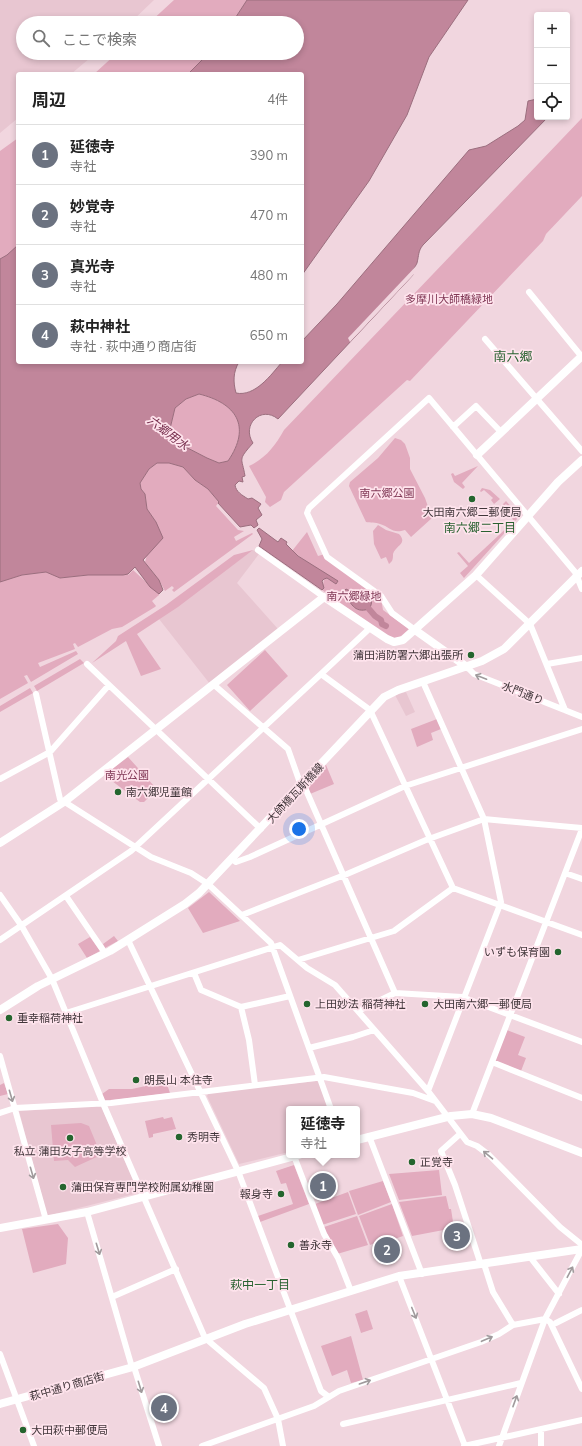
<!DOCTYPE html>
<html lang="ja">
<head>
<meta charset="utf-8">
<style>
  :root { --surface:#fff; --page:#f2f2f2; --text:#222; --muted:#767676; --line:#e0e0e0; --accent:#111827 }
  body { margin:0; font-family:Mulish,"Noto Sans JP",sans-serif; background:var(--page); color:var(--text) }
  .controls { position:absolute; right:12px; top:12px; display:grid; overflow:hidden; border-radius:4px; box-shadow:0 2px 6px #0003 }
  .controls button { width:36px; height:36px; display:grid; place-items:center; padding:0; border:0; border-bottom:1px solid var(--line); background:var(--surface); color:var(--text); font:20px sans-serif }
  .you { position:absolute; left:299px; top:829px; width:14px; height:14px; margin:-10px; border:3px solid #fff; border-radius:50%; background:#1a73e8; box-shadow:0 0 0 6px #1a73e833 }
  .badge { display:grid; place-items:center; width:26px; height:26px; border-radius:50%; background:var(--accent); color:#fff; font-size:13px; font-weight:700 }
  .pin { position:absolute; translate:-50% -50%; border:2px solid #fff; box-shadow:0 1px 4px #0006 }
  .popup { position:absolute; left:286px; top:1106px; width:74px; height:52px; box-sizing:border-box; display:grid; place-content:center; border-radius:4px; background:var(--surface); filter:drop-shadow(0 1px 3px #0005); font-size:13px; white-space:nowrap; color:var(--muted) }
  .popup b { font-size:15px; color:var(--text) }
  .popup::after { content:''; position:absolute; left:50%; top:100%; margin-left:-8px; border:8px solid transparent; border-top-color:var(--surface) }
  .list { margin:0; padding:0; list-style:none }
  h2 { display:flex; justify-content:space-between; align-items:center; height:52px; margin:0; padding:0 16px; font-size:17px }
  h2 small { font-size:13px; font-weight:400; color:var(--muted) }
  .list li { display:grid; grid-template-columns:26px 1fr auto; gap:12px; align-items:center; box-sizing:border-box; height:60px; padding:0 16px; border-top:1px solid var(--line) }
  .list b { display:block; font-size:15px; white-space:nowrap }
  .list p { margin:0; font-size:13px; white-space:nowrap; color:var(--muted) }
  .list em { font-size:13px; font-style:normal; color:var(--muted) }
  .icon { flex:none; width:22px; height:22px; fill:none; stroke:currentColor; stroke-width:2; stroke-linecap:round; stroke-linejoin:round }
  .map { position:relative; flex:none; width:582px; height:1446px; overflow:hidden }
  .search { position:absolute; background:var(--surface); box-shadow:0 2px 6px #0003; left:16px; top:16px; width:288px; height:44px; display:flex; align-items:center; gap:10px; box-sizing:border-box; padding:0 14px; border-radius:22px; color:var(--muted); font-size:15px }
  .panel { position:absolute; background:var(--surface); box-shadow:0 2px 6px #0003; left:16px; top:72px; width:288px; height:292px; border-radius:4px }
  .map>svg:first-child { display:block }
  .built { fill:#e8c6d1 }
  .green { fill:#e2abbe }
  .water { fill:#c1869b; stroke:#9b6e7e; fill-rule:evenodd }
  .pier { fill:#f1d6df }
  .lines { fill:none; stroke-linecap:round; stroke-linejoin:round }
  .canal { stroke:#c1869b; stroke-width:6 }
  .minor { stroke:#fff; stroke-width:6 }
  .tertiary { stroke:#fff; stroke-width:8 }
  .oneway { stroke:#a09a9c }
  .poi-dot { fill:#24652e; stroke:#fee3ec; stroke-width:1.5 }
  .labels { text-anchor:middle; stroke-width:3.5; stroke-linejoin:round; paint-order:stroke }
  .park-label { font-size:11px; fill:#813856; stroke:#fee3ec }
  .poi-label { font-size:11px; fill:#41363a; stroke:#fee3ec; text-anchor:start }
  .street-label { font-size:11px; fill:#41363a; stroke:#fee3ec }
  .water-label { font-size:12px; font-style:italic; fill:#78304e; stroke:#fee3ec }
  .neighbourhood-label { font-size:12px; fill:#296230; stroke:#fee3ec }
  .quarter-label { font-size:13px; fill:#296230; stroke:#fee3ec }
</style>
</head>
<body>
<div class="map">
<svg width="582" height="1446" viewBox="0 0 582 1446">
  <rect width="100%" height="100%" fill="#f1d6df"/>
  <path class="built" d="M0 0H154L130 23H23V53H96L71 74H18V118L0 133Z
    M253 550 259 554 237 583 278 629 210 684 159 619Z
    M406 692 415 712 406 716 395 695Z
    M317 1081 319 1082 328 1109H289V1152L239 1164 207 1096 209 1092Z
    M101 1106 136 1187 134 1194 47 1216 19 1111Z"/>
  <path class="green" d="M174 0H247L232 23H149Z
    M117 53H209L188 74H94Z
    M582 118V196L546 234 543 241 410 381 407 380 284 492 281 500 270 507 265 502 266 497 249 466C266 458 275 446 284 430Z
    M18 138V245L7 255 0 259V151Z
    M199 394C236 403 252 426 228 461L219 463 207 458 176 442 169 433 175 408 186 399Z
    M395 438 401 440 405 444 410 458V469L425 498 432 518 411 537 405 530C392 534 390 527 380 524 376 522 370 523 366 522L349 486 350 482 378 458Z
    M157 463H169L183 467 195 480 208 489 219 502 216 506 238 530 244 531 234 537 236 541 252 533 253 534 174 592 172 590 174 588 172 586 165 591 159 580 145 562 156 522 147 509 145 494 141 489 140 483 149 469Z
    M478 466 462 483 465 487 463 489 454 482 451 474 453 473 455 476Z
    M482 488 490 490 500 499 494 504 491 500 493 498 484 490 481 492 480 491Z
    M506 501 516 512 515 514 518 518 464 578 460 573 468 566 457 553 459 552 469 563 514 521 509 515 512 511 506 504 502 507 501 506Z
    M378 525 386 530 399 534C408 544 396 545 393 554 393 556 393 559 392 561L389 564 386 557 381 559 374 544 373 531Z
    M307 532 318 556 325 554 381 599 383 610 409 629 400 637 392 639 322 590 324 579 327 578 336 584 292 551Z
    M253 550 178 607 137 634 161 669 141 676 126 641 92 663 116 641 118 636 166 605 234 555Z
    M133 570 159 594V595L152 601 156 606 155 607 122 627 112 629 78 647 75 643 73 644 75 649 38 663 40 667 76 651 78 654 31 682 27 675 24 676 28 683 0 699V582L22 575 46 572 61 578 88 575H123L127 573 128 575Z
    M265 650 288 676 250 711 227 685Z
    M80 659 84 663 37 691 34 686Z
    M30 688 33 693 0 712V706Z
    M437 719 441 729 431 733 433 740 417 747 411 729Z
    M128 757 155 787 156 790 144 802H140L104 775Z
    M326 765 334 784 310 794C305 782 318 773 326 765Z
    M209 892 240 921 203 933 188 908Z
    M114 936 118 941 105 948 103 944Z
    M90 937 100 951 87 958 78 944Z
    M507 1030 525 1037 518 1055 526 1058 521 1071 495 1061Z
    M163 1073 170 1093 105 1101 102 1094 109 1089H132L150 1085 148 1078Z
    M4 1083 8 1094 0 1096V1085Z
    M163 1117 164 1119 172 1117 176 1129 153 1134V1137L149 1138 145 1121Z
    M81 1123 89 1126 101 1155 75 1167 68 1160 54 1161 51 1125Z
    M294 1165 309 1204 260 1222 258 1216 293 1204 286 1183 281 1184 276 1171Z
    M439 1170 442 1195 399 1200 389 1174Z
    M383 1181 391 1202 358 1215 349 1191Z
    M348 1192 356 1214 322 1225 315 1204Z
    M446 1196 449 1209H451L454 1228 412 1236 399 1202Z
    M392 1204 403 1236 386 1242 385 1239 370 1245 359 1216Z
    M357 1216 368 1245 337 1254 324 1227Z
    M58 1224 68 1238 66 1264 33 1273 22 1229Z
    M367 1310 373 1329 361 1333 355 1314Z
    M351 1336 363 1380 351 1383 347 1370 332 1376 321 1346Z"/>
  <path class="water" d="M247 0H468L429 57 407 115 369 181 302 275V74H188L209 53H297V23H232Z
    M537 99V117H548L423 245C418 251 419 255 417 263 415 268 413 268 413 275L278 419C261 405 241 425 253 443 237 461 242 457 245 476L242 477 243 482 239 481 235 485C236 492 242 495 248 499L252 498 261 504 258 508 262 515 256 520 258 525 254 528 251 525 240 527 218 503 219 502 208 489 195 480 183 467 169 463H157L149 469 140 483 141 489 145 494 147 509 156 522 163 538 143 560 159 580 163 590 159 594 150 587 135 567 128 574 123 575H88L60 578 46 572 22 575 0 582V259L7 255 18 245V362H239C233 372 233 382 236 393 255 397 271 375 282 362H302V341L337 304 469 150 486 146 518 126 525 120 528 101ZM199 394C236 403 252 426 228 461L219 463 207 458 176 442 169 433 175 408 186 399Z
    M259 528 278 542 281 538 287 542 286 544 298 556 338 581 336 584 327 578 324 579 322 581 324 588 322 590 259 546 262 539 257 530Z
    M346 589 354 593 367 594C372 599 373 603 369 609 353 614 352 602 342 593Z"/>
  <path class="pier" d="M419 263 415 273 350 342 348 338Z"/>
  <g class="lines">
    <path class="canal" d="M369 609 375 616 381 620 382 624 386 626"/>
    <path class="minor" d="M529 292 582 357
      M485 339 582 451
      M453 427 476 406 501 432
      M258 550 324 597
      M476 575 530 624 565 710
      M370 628 321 674 370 710 453 888 582 935
      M415 630 392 613 381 596 327 557 307 513 309 508 429 398 575 572 582 589
      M87 664 109 685
      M547 664 582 658
      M467 667 474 674 582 717
      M423 682 484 819 501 902 428 1091
      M213 684 288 749 299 780 306 790 395 993
      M36 694 60 799 151 857 191 873 208 884 271 943 331 1109
      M0 779 50 752 109 685 261 829
      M232 859 236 862 250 857 405 786 582 729
      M565 873 582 879
      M0 895 21 925 52 979 105 1108 205 1338 264 1388 278 1419 283 1446
      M66 896 105 953
      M242 915 347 874 426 840 484 819 582 828
      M0 940 131 851 321 674
      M128 940 238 1171 321 1391 329 1397
      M298 960 394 931 453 888
      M194 973 201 990 241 1007 249 1040 255 1085
      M241 1007 290 996
      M358 1011 395 993 462 997 582 1042
      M66 1013 280 945 307 968 335 985 428 1091 467 1142 477 1146 489 1155 560 1227 581 1244 582 1248
      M309 1048 353 1037 374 1030
      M0 1056 46 1220
      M492 1062 582 1098
      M0 1113 15 1108 111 1103 324 1077 413 1093 435 1101
      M472 1114 582 829
      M460 1134 441 1151 455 1185 481 1265
      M369 1136 422 1274
      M294 1156 324 1234 338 1258 351 1291
      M87 1212 131 1364 135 1370 159 1446
      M530 1257 559 1294
      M484 1264 493 1292 513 1325
      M399 1276 465 1446
      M112 1297 176 1269
      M556 1323 582 1310
      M0 1354 34 1446
      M343 1424 521 1383
      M541 1429V1446
      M202 1446 314 1406 339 1391 481 1342 499 1334 513 1325 545 1319 550 1322 582 1389
      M464 1446 582 1420
      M499 1446 545 1319 582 1249"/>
    <path class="tertiary" d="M477 455 582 356
      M415 630 467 667
      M0 843 64 802 324 597 387 639 394 642 403 640 476 575 558 482 582 460
      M0 1010 38 986 110 951 185 904 199 893 384 697 398 690 482 661 504 649 582 571
      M357 1140 451 1116 472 1114 491 1118 582 1153
      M0 1228 87 1212 299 1155
      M0 1404 133 1367 245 1324 399 1276 582 1249"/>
  </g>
  <defs><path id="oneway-shaft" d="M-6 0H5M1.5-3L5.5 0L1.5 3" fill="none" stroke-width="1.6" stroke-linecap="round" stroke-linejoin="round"/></defs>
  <g class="oneway">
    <use href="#oneway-shaft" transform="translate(481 677) rotate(-159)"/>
    <use href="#oneway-shaft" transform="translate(11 1096) rotate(74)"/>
    <use href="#oneway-shaft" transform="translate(488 1155) rotate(-140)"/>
    <use href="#oneway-shaft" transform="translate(32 1173) rotate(74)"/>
    <use href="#oneway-shaft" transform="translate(98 1249) rotate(73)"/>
    <use href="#oneway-shaft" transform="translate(570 1272) rotate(-62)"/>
    <use href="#oneway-shaft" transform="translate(414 1313) rotate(68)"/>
    <use href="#oneway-shaft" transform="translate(487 1339) rotate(-23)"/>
    <use href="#oneway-shaft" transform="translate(365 1382) rotate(-19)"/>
    <use href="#oneway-shaft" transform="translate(140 1387) rotate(73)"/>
    <use href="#oneway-shaft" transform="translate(515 1401) rotate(-70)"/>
  </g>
  <g class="poi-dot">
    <circle cx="472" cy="499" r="4"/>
    <circle cx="471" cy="655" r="4"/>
    <circle cx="118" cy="792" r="4"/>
    <circle cx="558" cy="952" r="4"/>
    <circle cx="307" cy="1004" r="4"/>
    <circle cx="425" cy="1004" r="4"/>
    <circle cx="9" cy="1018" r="4"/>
    <circle cx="136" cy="1080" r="4"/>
    <circle cx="179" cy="1137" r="4"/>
    <circle cx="70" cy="1138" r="4"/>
    <circle cx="412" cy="1162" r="4"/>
    <circle cx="63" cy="1187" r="4"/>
    <circle cx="281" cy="1194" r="4"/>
    <circle cx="291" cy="1245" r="4"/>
    <circle cx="23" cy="1430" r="4"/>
  </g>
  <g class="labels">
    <g class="park-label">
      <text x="449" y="303">多摩川大師橋緑地</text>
      <text x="387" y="497">南六郷公園</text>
      <text x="354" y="600">南六郷緑地</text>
      <text x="127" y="779">南光公園</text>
    </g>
    <g class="poi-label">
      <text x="472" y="516" text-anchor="middle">大田南六郷二郵便局</text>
      <text x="463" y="659" text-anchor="end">蒲田消防署六郷出張所</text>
      <text x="126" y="796">南六郷児童館</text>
      <text x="550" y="956" text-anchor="end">いずも保育園</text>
      <text x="315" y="1008">上田妙法 稲荷神社</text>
      <text x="433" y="1008">大田南六郷一郵便局</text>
      <text x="17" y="1022">重幸稲荷神社</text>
      <text x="144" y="1084">朗長山 本住寺</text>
      <text x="187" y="1141">秀明寺</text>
      <text x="70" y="1155" text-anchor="middle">私立 蒲田女子高等学校</text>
      <text x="420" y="1166">正覚寺</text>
      <text x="71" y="1191">蒲田保育専門学校附属幼稚園</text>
      <text x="273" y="1198" text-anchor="end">報身寺</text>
      <text x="299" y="1249">善永寺</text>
      <text x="31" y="1434">大田萩中郵便局</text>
    </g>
    <g class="street-label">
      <text transform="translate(523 693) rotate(22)" y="4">水門通り</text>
      <text transform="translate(295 793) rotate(-47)" y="4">大師橋瓦斯橋線</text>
      <text transform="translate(67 1386) rotate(-16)" y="4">萩中通り商店街</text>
    </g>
    <g class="water-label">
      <text transform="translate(168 433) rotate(37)" y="4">六郷用水</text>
    </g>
    <g class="neighbourhood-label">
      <text x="480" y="532">南六郷二丁目</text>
      <text x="260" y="1289">萩中一丁目</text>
    </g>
    <g class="quarter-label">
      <text x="513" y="361">南六郷</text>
    </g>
  </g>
</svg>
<div class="controls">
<button>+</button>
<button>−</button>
<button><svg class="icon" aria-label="locate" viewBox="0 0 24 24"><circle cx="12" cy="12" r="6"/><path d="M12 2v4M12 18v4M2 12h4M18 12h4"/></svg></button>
</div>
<div class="you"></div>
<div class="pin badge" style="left:323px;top:1186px;background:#6b7280">1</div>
<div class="popup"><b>延徳寺</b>寺社</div>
<div class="pin badge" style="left:387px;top:1250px;background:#6b7280">2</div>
<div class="pin badge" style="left:457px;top:1236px;background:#6b7280">3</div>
<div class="pin badge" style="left:164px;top:1408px;background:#6b7280">4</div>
<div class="search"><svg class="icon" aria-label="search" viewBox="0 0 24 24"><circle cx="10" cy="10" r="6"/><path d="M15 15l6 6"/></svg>ここで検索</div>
<section class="panel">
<h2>周辺<small>4件</small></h2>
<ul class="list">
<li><span class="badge" style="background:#6b7280">1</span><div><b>延徳寺</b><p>寺社</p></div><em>390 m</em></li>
<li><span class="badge" style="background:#6b7280">2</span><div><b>妙覚寺</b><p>寺社</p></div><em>470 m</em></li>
<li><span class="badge" style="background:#6b7280">3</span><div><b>真光寺</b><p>寺社</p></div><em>480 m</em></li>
<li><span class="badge" style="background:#6b7280">4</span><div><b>萩中神社</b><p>寺社 · 萩中通り商店街</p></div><em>650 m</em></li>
</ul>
</section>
</div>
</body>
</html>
